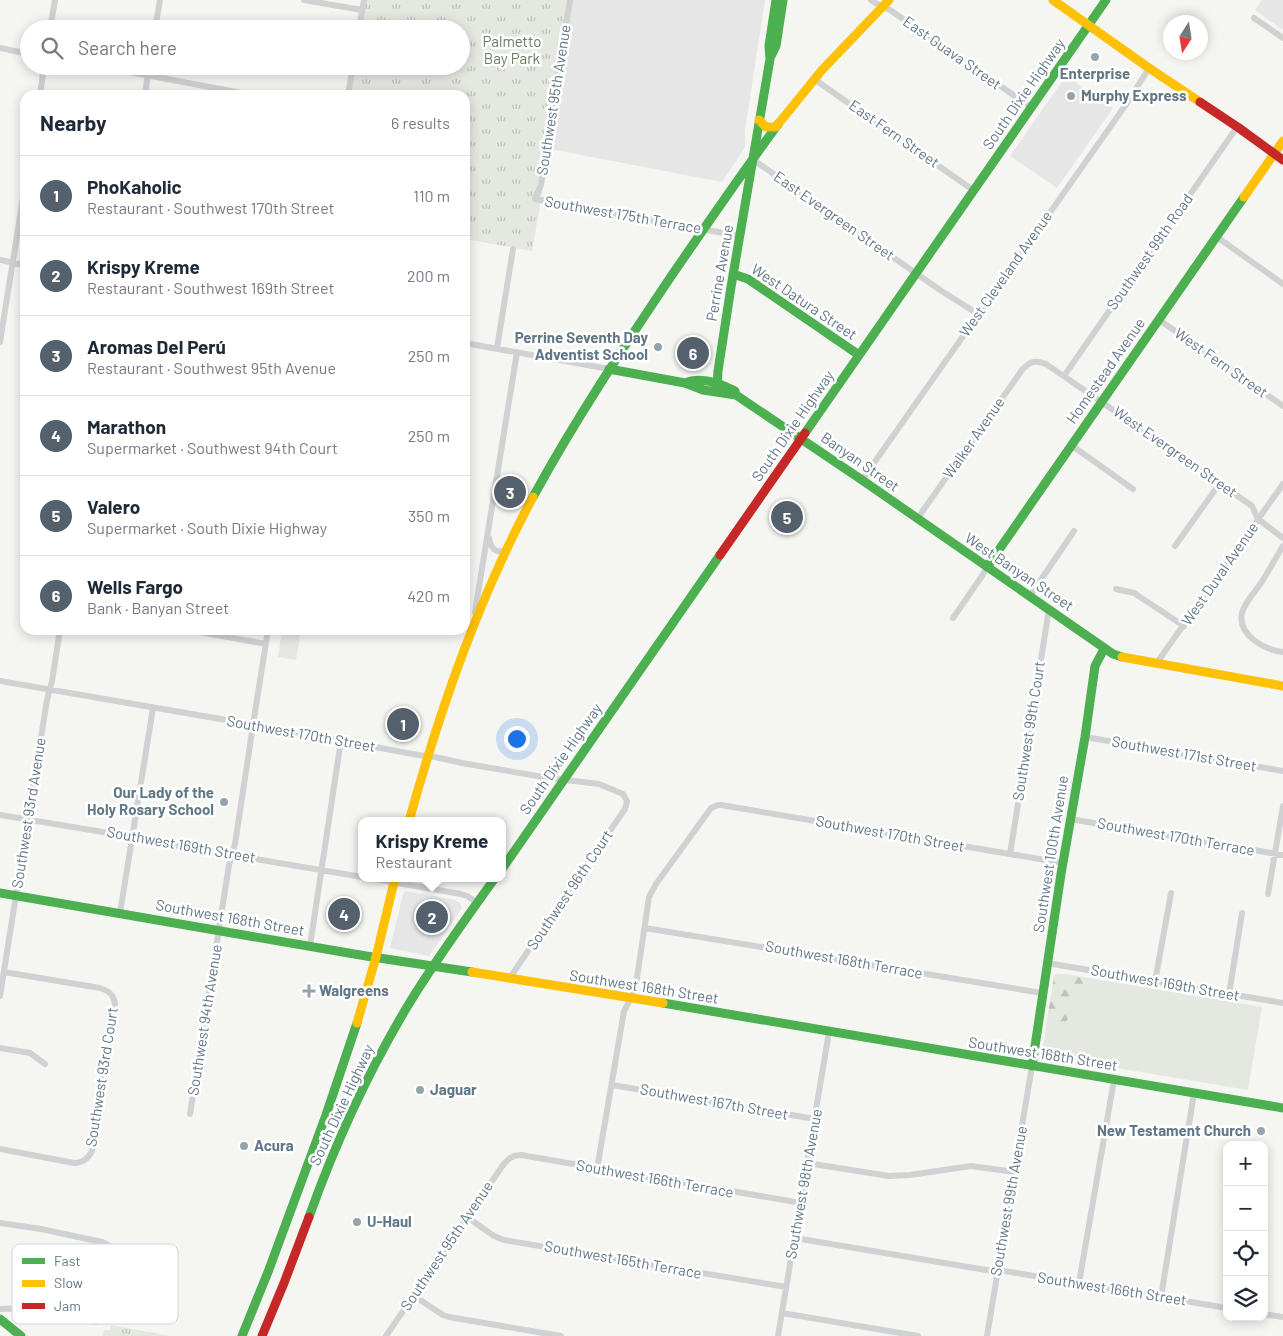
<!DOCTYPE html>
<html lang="en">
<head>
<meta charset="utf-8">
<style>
  :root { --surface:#fff; --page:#f2f2f3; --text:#1f2937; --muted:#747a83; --line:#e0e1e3; --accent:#54606c }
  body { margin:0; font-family:Barlow,sans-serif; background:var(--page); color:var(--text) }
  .controls { position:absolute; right:15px; bottom:15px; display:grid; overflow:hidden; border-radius:10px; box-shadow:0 2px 12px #0003 }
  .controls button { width:45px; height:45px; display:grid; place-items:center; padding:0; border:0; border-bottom:1px solid var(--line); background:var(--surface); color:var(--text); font:25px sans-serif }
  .compass { position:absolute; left:1163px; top:15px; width:45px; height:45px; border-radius:50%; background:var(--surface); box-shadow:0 2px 12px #0003; rotate:192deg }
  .you { position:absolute; left:516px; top:738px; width:18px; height:18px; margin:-12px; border:4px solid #fff; border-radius:50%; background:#1a73e8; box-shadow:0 0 0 8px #1a73e833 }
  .badge { display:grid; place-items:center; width:32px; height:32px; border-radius:50%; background:var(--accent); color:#fff; font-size:16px; font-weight:700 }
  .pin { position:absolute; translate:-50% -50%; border:2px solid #fff; box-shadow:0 1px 5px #0006 }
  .popup { position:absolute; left:358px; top:817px; width:148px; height:65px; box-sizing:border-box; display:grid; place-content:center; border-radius:10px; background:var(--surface); filter:drop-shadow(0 1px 4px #0005); font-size:16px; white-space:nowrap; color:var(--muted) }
  .popup b { font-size:19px; color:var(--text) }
  .popup::after { content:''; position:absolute; left:50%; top:100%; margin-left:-10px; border:10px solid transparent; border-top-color:var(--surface) }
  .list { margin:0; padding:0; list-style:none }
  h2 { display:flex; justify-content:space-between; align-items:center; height:65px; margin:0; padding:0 20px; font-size:21px }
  h2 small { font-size:16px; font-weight:400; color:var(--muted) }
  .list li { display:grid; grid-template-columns:32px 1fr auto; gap:15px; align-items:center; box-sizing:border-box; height:80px; padding:0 20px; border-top:1px solid var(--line) }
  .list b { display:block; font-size:19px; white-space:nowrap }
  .list p { margin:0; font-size:16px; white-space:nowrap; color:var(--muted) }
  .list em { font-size:16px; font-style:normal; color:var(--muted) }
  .icon { flex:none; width:28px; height:28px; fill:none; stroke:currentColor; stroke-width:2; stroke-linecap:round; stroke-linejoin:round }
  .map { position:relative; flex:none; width:1283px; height:1336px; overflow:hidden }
  .search { position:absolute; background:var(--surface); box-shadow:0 2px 12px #0003; left:20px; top:20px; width:450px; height:55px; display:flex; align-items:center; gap:12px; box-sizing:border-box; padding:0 18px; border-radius:28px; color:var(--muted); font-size:19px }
  .panel { position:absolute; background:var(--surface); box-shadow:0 2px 12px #0003; left:20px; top:90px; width:450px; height:545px; border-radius:15px }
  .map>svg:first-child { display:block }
  .built { fill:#e5e6e5 }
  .grass { fill:#e4e8e0 }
  .forest { fill:url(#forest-firs) }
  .park { fill:url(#park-tufts) }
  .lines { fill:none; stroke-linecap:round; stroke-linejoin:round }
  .street { stroke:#d0d1d2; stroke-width:6 }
  .fast { stroke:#4caf50; stroke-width:9 }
  .slow { stroke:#ffc107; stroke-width:9 }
  .jam { stroke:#c62828; stroke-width:9 }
  .poi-dot { fill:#95a3ac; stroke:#fff; stroke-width:2 }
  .labels { text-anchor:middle; stroke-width:5; stroke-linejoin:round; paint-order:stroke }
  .park-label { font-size:15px; fill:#687c61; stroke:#fff }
  .street-label { font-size:15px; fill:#617786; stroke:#fff }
  .poi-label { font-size:15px; font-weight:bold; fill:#617786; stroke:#fff; text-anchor:start }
  .key { fill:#fff; stroke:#d0d6db; stroke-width:1 }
  .key-label { font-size:14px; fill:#617786 }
</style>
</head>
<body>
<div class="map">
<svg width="1283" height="1336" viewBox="0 0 1283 1336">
  <defs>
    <pattern id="forest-firs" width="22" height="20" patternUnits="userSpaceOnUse" patternTransform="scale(1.25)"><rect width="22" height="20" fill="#e4e8e0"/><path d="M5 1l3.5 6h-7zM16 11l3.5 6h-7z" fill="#bcc1bb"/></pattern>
    <pattern id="park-tufts" width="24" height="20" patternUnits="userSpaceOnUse" patternTransform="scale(1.25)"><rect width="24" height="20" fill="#e4e8e0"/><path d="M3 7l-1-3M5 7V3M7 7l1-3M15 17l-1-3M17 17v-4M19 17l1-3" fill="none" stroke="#bcc1bb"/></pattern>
  </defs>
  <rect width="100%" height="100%" fill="#f5f5f2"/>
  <path class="built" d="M572 0H765L745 130V147L722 182 550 149Z
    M1262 0H1283V30L1255 10Z
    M1066 76 1113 108 1057 188 1010 156Z
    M406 891 455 900 460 903 462 908 429 956 390 948 403 894Z"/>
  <path class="grass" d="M282 630H301L296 660 278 657Z
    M1056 974H1065L1262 1007 1248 1090 1046 1056 1043 1047 1054 976Z"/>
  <path class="forest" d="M1056 974 1084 978 1083 984 1064 1027H1054L1046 1026 1054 976Z"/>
  <path class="park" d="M366 0H572L550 149 532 251 465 239V95H350L355 66H461V29H361Z
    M111 1325 170 1336H103L104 1330H110Z"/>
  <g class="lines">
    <path class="street" d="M304 0 362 10
      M570 0 541 185 535 199 740 236
      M871 0 877 4 890 10 1031 107
      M1254 18 1283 38
      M50 29 55 0
      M155 29 160 0
      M359 29 364 0
      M0 48 29 54
      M98 66 252 95
      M814 79 973 190
      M40 95 44 66
      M145 95 149 66
      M348 95 353 66
      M752 159 940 290 978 314
      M1217 237 1283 284
      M0 260 25 265
      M1158 319 1283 406
      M0 342 25 185
      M465 343 609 369
      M497 348 513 249
      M1064 376 1237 127
      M1071 445 1133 489
      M862 480 1127 103 1149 68
      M917 519 1022 370C1030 361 1035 360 1046 364L1195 466 1252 506 1258 519 1283 538
      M489 538C491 548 495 554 506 550
      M1175 546 1220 483
      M1283 546C1276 557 1270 569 1263 580 1257 590 1245 601 1242 613 1237 635 1265 650 1283 652
      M1116 589 1134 593 1184 626
      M1030 596 1074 531
      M475 612 517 352
      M953 618 982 576 987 567
      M189 630 266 644
      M1156 664 1283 484
      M0 681 290 731 418 755 435 757 462 763 549 778 599 784 623 794 627 801 625 809 570 889 509 979
      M1085 737 1283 771
      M0 815 121 835 149 841 362 877
      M1070 819 1283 855
      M1010 854 1049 609
      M369 878 461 894 467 896 478 903
      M1268 894 1283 806
      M120 913 153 708
      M645 928 1042 993
      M310 946 341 740
      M1047 963 1283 1003
      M1155 982 1171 893
      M1229 994 1242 913
      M0 996 47 700 52 681 60 630
      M0 1048 30 1053 45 1064
      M612 1085 815 1119
      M190 1114 229 865 235 844 255 712 268 630
      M0 1149 74 1163C82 1163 88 1159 92 1151L115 1004C114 995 109 991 100 988L4 972
      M807 1163 889 1176 910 1175 971 1166 1015 1172
      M597 1169 624 1011 635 991 649 897 656 884 711 808 718 805H721L1063 863
      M467 1217 494 1236 504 1240 786 1287
      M0 1223 41 1229 102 1242 108 1245 111 1251 102 1311 98 1320 96 1322C66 1317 29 1307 0 1309
      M795 1238 998 1272
      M998 1270 1227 1308
      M1079 1283 1114 1080
      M414 1296 443 1315 449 1317 561 1336
      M1161 1297 1194 1093
      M782 1313 918 1336
      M1264 1314 1283 1317
      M386 1336 503 1165C509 1158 513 1155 521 1155L801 1203
      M778 1336 829 1032
      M987 1336 1032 1066"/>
    <path class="fast" d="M771 56 776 46 783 0
      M733 274 748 279 859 355
      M609 369 685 383
      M717 387 718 371 731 287 770 59 769 46 776 0
      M736 395 703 390 685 383C701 376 720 383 735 391L736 395 862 480 1113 654 1122 657
      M805 433 1106 0
      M533 497C575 420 623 348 672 275 707 224 742 173 779 123
      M987 567 1244 197
      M502 869 720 555
      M0 893 366 956 472 972
      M663 1003 1283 1108
      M1032 1066 1061 874 1085 737 1095 666 1104 649
      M309 1217C335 1144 367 1074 407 1007 434 962 465 920 495 878
      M0 1319 21 1336
      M242 1336 268 1272 326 1115 357 1023"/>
    <path class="slow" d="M1053 0 1149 68 1200 102
      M759 120 766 127H776
      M779 123 822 70 889 0
      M1244 197 1283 141
      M1122 657 1283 686
      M409 821C440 710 478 599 533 497
      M472 972 663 1003
      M357 1023 376 957 395 878"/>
    <path class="jam" d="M1200 102 1239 128 1283 160
      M720 555 805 433
      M262 1336 284 1283 309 1217"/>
  </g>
  <g class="poi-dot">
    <circle cx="1095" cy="57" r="5"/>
    <circle cx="1071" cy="96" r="5"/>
    <circle cx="658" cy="347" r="5"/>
    <circle cx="224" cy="802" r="5"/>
    <path d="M306.5 983.5h5v5h5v5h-5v5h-5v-5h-5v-5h5z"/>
    <circle cx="420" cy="1090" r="5"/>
    <circle cx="1261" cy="1131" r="5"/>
    <circle cx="244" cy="1146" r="5"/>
    <circle cx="357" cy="1222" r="5"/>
  </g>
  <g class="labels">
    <g class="park-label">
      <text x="512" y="47">Palmetto<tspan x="512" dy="17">Bay Park</tspan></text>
    </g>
    <g class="street-label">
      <text transform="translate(952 53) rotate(35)" y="5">East Guava Street</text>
      <text transform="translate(1024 94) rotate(-55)" y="5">South Dixie Highway</text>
      <text transform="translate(554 100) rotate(-81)" y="5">Southwest 95th Avenue</text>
      <text transform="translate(894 134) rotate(35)" y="5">East Fern Street</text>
      <text transform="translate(623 215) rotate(10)" y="5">Southwest 175th Terrace</text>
      <text transform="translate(834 216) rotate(35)" y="5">East Evergreen Street</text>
      <text transform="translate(1150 252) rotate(-55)" y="5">Southwest 99th Road</text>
      <text transform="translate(720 273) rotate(-80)" y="5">Perrine Avenue</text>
      <text transform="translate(1006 274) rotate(-55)" y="5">West Cleveland Avenue</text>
      <text transform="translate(804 302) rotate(34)" y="5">West Datura Street</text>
      <text transform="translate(1221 363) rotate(35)" y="5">West Fern Street</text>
      <text transform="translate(1106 371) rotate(-55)" y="5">Homestead Avenue</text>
      <text transform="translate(793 426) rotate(-55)" y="5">South Dixie Highway</text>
      <text transform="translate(974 438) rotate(-55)" y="5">Walker Avenue</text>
      <text transform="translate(1175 452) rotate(35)" y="5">West Evergreen Street</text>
      <text transform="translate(860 462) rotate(35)" y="5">Banyan Street</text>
      <text transform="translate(1019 572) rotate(34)" y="5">West Banyan Street</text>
      <text transform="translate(1220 574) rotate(-55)" y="5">West Duval Avenue</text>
      <text transform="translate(1029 731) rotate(-81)" y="5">Southwest 99th Court</text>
      <text transform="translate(301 734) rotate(10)" y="5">Southwest 170th Street</text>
      <text transform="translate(1184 754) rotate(10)" y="5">Southwest 171st Street</text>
      <text transform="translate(561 759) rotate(-55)" y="5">South Dixie Highway</text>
      <text transform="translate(29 813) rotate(-81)" y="5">Southwest 93rd Avenue</text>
      <text transform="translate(890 834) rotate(10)" y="5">Southwest 170th Street</text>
      <text transform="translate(1176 837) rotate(10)" y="5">Southwest 170th Terrace</text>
      <text transform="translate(181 845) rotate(10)" y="5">Southwest 169th Street</text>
      <text transform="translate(1051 854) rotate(-81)" y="5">Southwest 100th Avenue</text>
      <text transform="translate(570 890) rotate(-56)" y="5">Southwest 96th Court</text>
      <text transform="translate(230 918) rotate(10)" y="5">Southwest 168th Street</text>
      <text transform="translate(844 960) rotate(10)" y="5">Southwest 168th Terrace</text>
      <text transform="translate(1165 983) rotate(10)" y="5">Southwest 169th Street</text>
      <text transform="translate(644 987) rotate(9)" y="5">Southwest 168th Street</text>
      <text transform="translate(205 1020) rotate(-81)" y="5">Southwest 94th Avenue</text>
      <text transform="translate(1043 1054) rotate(9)" y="5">Southwest 168th Street</text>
      <text transform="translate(102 1077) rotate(-81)" y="5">Southwest 93rd Court</text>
      <text transform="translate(714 1102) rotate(10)" y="5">Southwest 167th Street</text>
      <text transform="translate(342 1105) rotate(-65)" y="5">South Dixie Highway</text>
      <text transform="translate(655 1179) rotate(10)" y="5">Southwest 166th Terrace</text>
      <text transform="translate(804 1184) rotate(-80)" y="5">Southwest 98th Avenue</text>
      <text transform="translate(1009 1201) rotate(-80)" y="5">Southwest 99th Avenue</text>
      <text transform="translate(447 1246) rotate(-56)" y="5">Southwest 95th Avenue</text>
      <text transform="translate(623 1260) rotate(10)" y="5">Southwest 165th Terrace</text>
      <text transform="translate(1112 1289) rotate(9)" y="5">Southwest 166th Street</text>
    </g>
    <g class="poi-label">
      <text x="1095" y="79" text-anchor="middle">Enterprise</text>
      <text x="1081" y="101">Murphy Express</text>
      <text x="648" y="343" text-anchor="end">Perrine Seventh Day<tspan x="648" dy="17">Adventist School</tspan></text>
      <text x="214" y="798" text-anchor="end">Our Lady of the<tspan x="214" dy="17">Holy Rosary School</tspan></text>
      <text x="319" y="996">Walgreens</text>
      <text x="430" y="1095">Jaguar</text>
      <text x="1251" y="1136" text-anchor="end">New Testament Church</text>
      <text x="254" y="1151">Acura</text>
      <text x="367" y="1227">U-Haul</text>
    </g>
  </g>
  <rect x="12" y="1244" width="166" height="80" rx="8" class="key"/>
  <rect x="22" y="1258" width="23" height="6" fill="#4caf50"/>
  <rect x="22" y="1280" width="23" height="7" fill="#ffc107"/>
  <rect x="22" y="1303" width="23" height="6" fill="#c62828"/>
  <g class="key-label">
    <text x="54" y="1266">Fast</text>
    <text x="54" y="1288">Slow</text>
    <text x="54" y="1311">Jam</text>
  </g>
</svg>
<div class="controls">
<button>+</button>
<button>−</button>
<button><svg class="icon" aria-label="locate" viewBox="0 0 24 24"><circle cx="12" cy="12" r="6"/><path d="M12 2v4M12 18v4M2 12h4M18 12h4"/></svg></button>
<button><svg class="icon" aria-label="layers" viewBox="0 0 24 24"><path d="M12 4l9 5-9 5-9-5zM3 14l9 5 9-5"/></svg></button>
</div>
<svg class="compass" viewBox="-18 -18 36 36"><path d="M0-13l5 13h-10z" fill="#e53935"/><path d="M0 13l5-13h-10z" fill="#747a83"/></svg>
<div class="you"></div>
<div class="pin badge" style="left:403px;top:724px">1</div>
<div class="pin badge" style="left:432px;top:917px">2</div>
<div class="popup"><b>Krispy Kreme</b>Restaurant</div>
<div class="pin badge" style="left:510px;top:492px">3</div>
<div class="pin badge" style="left:344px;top:914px">4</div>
<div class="pin badge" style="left:787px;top:517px">5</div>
<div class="pin badge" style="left:693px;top:353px">6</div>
<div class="search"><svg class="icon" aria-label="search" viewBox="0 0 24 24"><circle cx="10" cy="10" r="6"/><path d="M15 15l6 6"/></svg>Search here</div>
<section class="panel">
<h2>Nearby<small>6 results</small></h2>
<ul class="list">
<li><span class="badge">1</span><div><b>PhoKaholic</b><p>Restaurant · Southwest 170th Street</p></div><em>110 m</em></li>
<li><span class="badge">2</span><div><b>Krispy Kreme</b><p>Restaurant · Southwest 169th Street</p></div><em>200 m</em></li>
<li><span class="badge">3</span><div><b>Aromas Del Perú</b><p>Restaurant · Southwest 95th Avenue</p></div><em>250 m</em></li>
<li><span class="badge">4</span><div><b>Marathon</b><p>Supermarket · Southwest 94th Court</p></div><em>250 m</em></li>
<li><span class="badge">5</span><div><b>Valero</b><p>Supermarket · South Dixie Highway</p></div><em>350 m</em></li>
<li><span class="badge">6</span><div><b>Wells Fargo</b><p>Bank · Banyan Street</p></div><em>420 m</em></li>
</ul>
</section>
</div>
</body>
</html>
